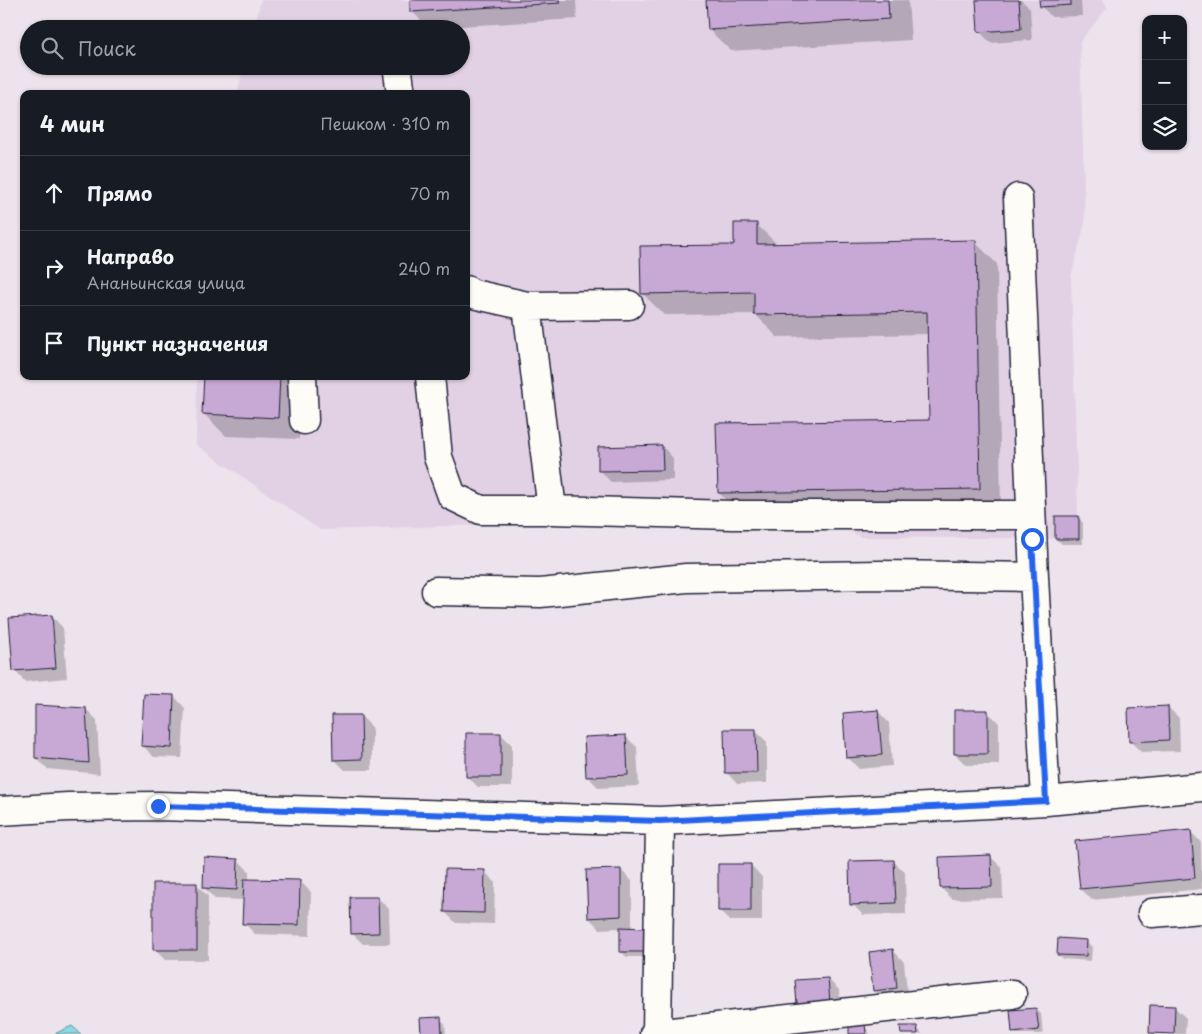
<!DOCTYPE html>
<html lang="ru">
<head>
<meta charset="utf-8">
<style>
  :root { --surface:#171b24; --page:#242831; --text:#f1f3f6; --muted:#9ea1a6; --line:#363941 }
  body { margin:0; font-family:"Playpen Sans",sans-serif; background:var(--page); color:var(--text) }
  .controls { position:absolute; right:15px; top:15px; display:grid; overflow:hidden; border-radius:10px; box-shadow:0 1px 4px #0004 }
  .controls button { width:45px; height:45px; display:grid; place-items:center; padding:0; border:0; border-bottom:1px solid var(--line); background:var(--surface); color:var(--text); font:25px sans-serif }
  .stop { position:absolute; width:15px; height:15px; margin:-11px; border:4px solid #2563eb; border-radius:50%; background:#fff }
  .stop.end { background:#2563eb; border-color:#fff; box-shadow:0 1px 5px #0008 }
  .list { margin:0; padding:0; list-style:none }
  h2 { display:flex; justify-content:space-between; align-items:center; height:65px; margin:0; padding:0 20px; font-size:21px }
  h2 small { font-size:16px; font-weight:400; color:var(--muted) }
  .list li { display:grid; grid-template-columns:32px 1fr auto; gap:15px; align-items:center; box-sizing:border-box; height:75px; padding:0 20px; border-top:1px solid var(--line) }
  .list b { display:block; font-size:19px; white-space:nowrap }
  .list p { margin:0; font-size:16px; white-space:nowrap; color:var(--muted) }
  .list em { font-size:16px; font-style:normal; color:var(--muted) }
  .icon { flex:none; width:28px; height:28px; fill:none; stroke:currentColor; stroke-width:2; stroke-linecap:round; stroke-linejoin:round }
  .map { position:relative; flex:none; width:1202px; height:1034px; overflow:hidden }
  .search { position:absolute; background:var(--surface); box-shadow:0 1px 4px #0004; left:20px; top:20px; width:450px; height:55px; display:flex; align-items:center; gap:12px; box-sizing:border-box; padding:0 18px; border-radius:28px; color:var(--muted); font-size:19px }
  .panel { position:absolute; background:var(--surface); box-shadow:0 1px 4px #0004; left:20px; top:90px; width:450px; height:290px; border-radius:10px }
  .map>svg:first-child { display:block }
  .built { fill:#e2d1e5 }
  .water { fill:#8adbe0; stroke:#60919e }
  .shadow { fill:#0003 }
  .building { fill:#c8a8d4; stroke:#22223b }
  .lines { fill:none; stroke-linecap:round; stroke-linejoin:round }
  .minor-casing { stroke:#22223b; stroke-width:31 }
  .minor { stroke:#fdfcf7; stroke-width:28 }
  .route { stroke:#2563eb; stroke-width:6 }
</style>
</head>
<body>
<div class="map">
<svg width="1202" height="1034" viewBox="0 0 1202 1034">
  <rect width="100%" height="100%" fill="#ede3ec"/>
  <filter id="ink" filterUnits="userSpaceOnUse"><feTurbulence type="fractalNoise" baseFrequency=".02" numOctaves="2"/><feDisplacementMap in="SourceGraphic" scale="10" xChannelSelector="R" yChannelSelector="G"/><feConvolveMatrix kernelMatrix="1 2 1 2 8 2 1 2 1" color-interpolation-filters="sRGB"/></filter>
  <g filter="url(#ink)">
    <path class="built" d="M261 0H1103L1107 8 1080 42 1085 223 1071 277 1079 539 860 537 846 529 485 525 320 530 196 445 197 376H466V94H237L244 66H461V29H253Z"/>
    <path class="water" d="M72 1026 81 1034H54Z"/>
    <path class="shadow" d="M411 0H576L577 19 428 28 412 11Z
      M708 0H908L911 40 731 51 709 30Z
      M978 0H1021L1030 8 1032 40 991 43 980 32Z
      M1041 0H1081L1082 16 1052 17 1041 6Z
      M756 224 778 245 975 242 997 264 1001 510 741 515 719 493 930 421 929 334 777 337 755 314 664 315 642 293 736 246Z
      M205 376H302L299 439 226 436 204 414Z
      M662 446 673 458V480L611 482 600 471Z
      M1078 517 1083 523V544H1062L1056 539Z
      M52 616 63 628 67 678 25 682 14 670Z
      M174 696 185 708 182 758 154 757 143 746Z
      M1168 707 1179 718 1180 751 1141 752 1130 741Z
      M86 709 97 720 100 774 47 769 36 758Z
      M878 711 889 723 892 766 859 769 848 758Z
      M988 712 999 723V765H966L955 754Z
      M361 716 372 727V770H345L334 759Z
      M756 731 767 742V783L737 784 726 772Z
      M501 734 512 745V787H478L467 776Z
      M625 736 637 747 639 786 599 788 588 777Z
      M1190 831 1201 842 1202 889 1092 900 1081 889Z
      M991 857 1002 868 1003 898 952 899 941 888Z
      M238 860 249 871V880L300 881 311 892 310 936 255 934 244 923V900L215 899 204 888Z
      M893 861 905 872 906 914 863 915 852 904Z
      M751 865 762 877V921H730L719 910Z
      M621 870 632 881V929L651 957H627L621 952 622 928 600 929 589 918Z
      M484 871 495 882 494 924 456 923 445 912Z
      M197 885 208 896V960H165L154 949Z
      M378 898 389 909 390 944H363L352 933Z
      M1086 941 1092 947 1091 961 1063 959 1058 954Z
      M893 950 904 962 908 999 886 1001 874 990Z
      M828 979 839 990 840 1013 809 1015 798 1004Z
      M1174 1007 1186 1018 1185 1034H1152L1151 1032Z
      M1036 1009 1041 1014 1043 1034H1016L1014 1032Z
      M440 1018 445 1024 446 1034H423Z
      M865 1026 870 1034H851Z
      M917 1027 922 1034H902Z"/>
    <path class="building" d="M410 0H560L561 3 410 12Z
      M706 0H888L889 19 708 30Z
      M976 0H1019L1021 29 978 32Z
      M1039 0H1071V5L1040 7Z
      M734 223H757V244L976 240 980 489 718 493 716 423 929 420 927 312 754 315V292L641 294 640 246 734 245Z
      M204 376H280L278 418 202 414Z
      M662 445 663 470 598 471V447Z
      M1055 516H1079V539H1055Z
      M52 615 56 668 13 671 9 618Z
      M144 694 174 695 172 748 141 746Z
      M35 705 86 708 89 763 35 758Z
      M1168 706 1169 740 1129 742 1128 708Z
      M878 710 882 755 846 758 843 713Z
      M954 710H988V754H954Z
      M332 715H361L362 759 333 760Z
      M724 729H756L757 773H725Z
      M466 733H501V777H466Z
      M626 735 628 775 586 777 584 737Z
      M1191 830 1195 878 1080 889 1075 841Z
      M991 855 992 887 940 888 939 857Z
      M204 857 238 859 237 890 203 888Z
      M894 860 896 903 850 905 849 861Z
      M718 864H751V911H718Z
      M445 869 485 870 484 913 444 912Z
      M621 869V916L588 918 586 870Z
      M244 879 300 880 299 925 242 924Z
      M153 883H197V950H153Z
      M350 897H378L379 933 351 934Z
      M620 927 646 928V952H620Z
      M1058 938 1087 940 1086 956 1057 955Z
      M893 949 897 988 873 991 869 952Z
      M828 978 830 1003 797 1004 795 980Z
      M1150 1005 1175 1006 1174 1034 1149 1033Z
      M1036 1008 1039 1030 1012 1033 1010 1010Z
      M441 1017 442 1034H421L420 1018Z
      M865 1024 866 1034H849V1026Z
      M900 1026H917L918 1034H901Z"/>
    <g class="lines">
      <g class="minor-casing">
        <path id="minor" d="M398 72 401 94
          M1018 198 1034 577 1046 801
          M466 290 473 294 527 306 629 305
          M527 306 552 510 732 515H1031
          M302 376 304 420
          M430 376 438 457 452 496 481 510H552
          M436 591 540 593 686 578 880 575 1034 577
          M0 811 68 807 158 806 660 821 1046 801 1202 787
          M1152 913 1202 909
          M654 1034 1012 994
          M657 1034 660 821"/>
      </g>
      <use href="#minor" class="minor"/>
    </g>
  </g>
  <g class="lines" filter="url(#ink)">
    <path class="route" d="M158 806 660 821 1046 801 1032 539"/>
  </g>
</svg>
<div class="controls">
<button>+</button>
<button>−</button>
<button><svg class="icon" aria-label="layers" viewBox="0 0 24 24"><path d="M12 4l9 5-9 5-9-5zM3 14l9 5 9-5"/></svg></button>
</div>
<div class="stop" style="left:1032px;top:539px"></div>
<div class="stop end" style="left:158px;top:806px"></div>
<div class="search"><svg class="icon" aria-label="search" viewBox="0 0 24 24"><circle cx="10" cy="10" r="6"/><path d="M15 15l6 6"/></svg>Поиск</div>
<section class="panel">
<h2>4 мин<small>Пешком · 310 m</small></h2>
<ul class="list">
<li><svg class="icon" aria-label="ahead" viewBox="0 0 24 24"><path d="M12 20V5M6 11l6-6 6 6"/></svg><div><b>Прямо</b></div><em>70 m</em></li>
<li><svg class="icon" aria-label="right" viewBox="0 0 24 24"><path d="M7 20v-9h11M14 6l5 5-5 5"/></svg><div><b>Направо</b><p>Ананьинская улица</p></div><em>240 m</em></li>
<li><svg class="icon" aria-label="arrive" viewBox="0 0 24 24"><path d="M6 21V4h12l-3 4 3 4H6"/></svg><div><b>Пункт назначения</b></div></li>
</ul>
</section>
</div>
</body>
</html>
